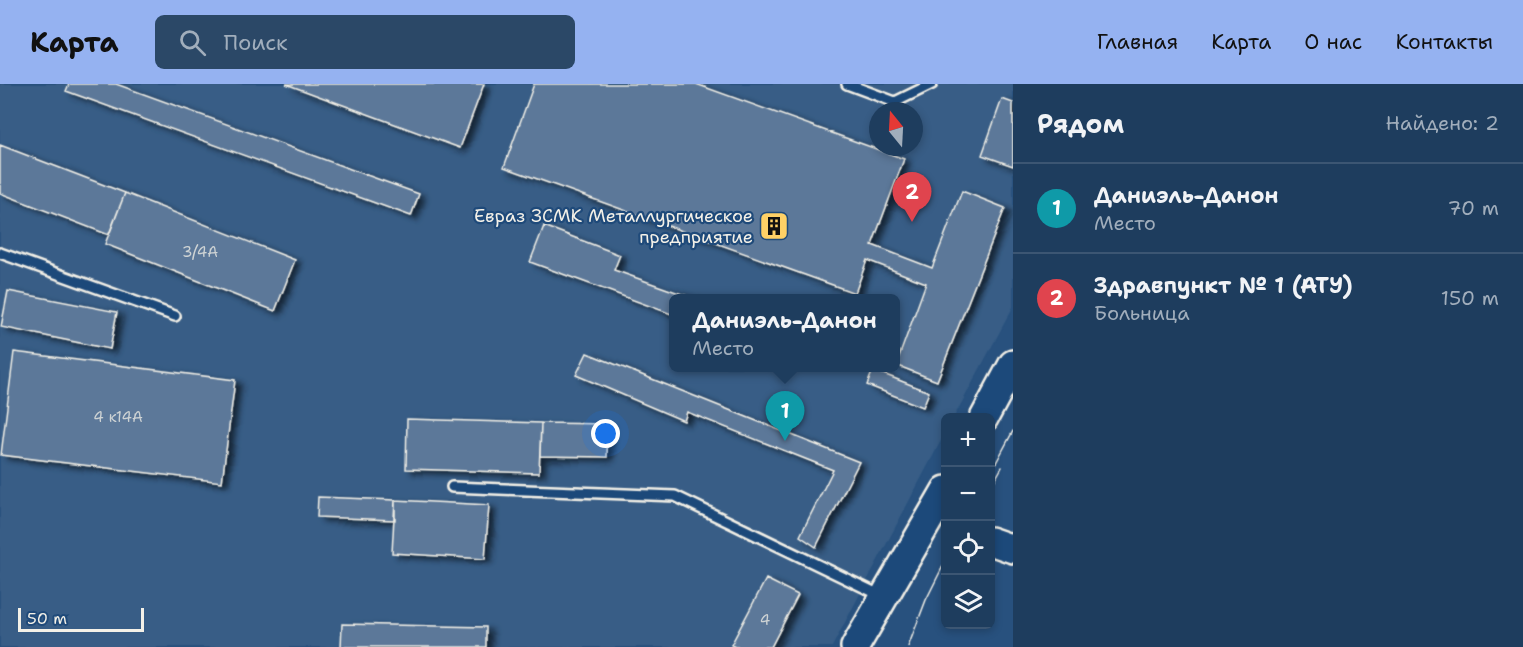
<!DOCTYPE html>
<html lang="ru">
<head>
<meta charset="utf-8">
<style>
  :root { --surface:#1e3d5e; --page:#2b4867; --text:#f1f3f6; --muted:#a1aebc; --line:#3c5673; --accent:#95b2f1 }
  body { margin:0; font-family:"Shantell Sans",sans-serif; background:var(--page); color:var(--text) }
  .controls { position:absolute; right:18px; bottom:18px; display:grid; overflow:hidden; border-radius:9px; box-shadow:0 3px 9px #0003 }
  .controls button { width:54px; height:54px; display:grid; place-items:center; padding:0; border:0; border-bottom:2px solid var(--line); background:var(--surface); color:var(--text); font:30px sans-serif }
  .compass { position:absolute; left:869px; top:18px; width:54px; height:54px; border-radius:50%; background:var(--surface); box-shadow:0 3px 9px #0003; rotate:342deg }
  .scale { position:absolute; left:18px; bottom:15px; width:126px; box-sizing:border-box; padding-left:6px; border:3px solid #f4f1e8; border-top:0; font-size:16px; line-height:21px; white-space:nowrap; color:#f4f1e8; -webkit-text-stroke:4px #1f4a7a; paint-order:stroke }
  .you { position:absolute; left:606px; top:350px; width:21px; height:21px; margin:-15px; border:4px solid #fff; border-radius:50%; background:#1a73e8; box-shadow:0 0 0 9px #1a73e833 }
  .badge { display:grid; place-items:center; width:39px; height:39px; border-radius:50%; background:var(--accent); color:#fff; font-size:20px; font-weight:700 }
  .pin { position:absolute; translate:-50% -50px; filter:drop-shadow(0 2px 3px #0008) }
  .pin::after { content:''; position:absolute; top:32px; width:21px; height:18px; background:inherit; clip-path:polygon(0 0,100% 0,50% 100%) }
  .popup { position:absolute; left:669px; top:210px; width:231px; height:78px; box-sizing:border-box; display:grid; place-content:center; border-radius:9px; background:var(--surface); filter:drop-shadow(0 2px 4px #0005); font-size:20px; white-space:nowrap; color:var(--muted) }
  .popup b { font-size:22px; color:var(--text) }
  .popup::after { content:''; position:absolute; left:50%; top:100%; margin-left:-12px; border:12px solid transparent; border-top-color:var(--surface) }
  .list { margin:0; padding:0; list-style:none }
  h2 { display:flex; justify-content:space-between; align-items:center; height:78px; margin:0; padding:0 24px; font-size:26px }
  h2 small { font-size:20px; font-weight:400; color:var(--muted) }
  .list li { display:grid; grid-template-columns:39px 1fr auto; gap:18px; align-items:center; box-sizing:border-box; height:90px; padding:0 24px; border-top:2px solid var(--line) }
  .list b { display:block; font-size:22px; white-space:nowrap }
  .list p { margin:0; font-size:20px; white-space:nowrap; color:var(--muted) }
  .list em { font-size:20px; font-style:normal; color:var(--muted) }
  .icon { flex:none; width:33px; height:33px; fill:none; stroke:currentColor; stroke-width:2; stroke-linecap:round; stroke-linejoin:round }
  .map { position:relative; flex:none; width:1013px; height:563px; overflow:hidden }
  header { display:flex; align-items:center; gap:36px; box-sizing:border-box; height:84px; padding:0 30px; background:var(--accent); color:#111 }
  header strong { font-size:28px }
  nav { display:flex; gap:33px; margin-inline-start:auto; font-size:21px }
  .search { width:420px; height:54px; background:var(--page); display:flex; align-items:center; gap:15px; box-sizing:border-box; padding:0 21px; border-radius:9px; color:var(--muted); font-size:22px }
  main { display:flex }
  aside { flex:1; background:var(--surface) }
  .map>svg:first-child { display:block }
  .built { fill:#375d86; fill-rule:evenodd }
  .building { fill:#5b7899; stroke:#f4f1e8; stroke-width:1.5; filter:url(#shadow) }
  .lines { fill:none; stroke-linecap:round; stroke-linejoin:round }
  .lane-casing { stroke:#f4f1e8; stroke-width:14 }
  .secondary-casing { stroke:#f4f1e8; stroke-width:32 }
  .lane { stroke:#1f4a7a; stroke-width:9 }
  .secondary { stroke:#1f4a7a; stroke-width:27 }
  .tram { stroke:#f4f1e8; stroke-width:1.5 }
  .labels { text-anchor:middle; stroke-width:4.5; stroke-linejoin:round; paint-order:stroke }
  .number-label { font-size:15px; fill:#ced3d4 }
  .poi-label { font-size:18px; fill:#f4f1e8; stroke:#1f4a7a; text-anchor:end }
</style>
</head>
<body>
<header>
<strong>Карта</strong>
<div class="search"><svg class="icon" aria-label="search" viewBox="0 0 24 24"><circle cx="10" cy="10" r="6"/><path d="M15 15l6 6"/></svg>Поиск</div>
<nav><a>Главная</a><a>Карта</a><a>О нас</a><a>Контакты</a></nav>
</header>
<main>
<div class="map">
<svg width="1013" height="563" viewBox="0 0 1013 563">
  <defs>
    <filter id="shadow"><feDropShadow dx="6" dy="3.5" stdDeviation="3" flood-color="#0009"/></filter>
  </defs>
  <rect width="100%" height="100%" fill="#28517e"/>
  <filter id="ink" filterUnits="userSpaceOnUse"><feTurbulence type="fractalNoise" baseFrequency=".0167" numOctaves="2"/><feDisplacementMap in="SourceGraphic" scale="12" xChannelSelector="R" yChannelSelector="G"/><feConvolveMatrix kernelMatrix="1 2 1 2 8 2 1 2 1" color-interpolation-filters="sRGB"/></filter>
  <g filter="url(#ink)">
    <path class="built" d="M0 0H1013V223L954 333 946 334 945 349 832 563H0ZM878 27H914V63H878ZM674 214H896V284H674Z"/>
    <path class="building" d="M69 0H116L419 110 411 132 66 7Z
      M286 0H484L460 64Z
      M534 0H696L904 75 872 161 932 184 962 107 1005 124 937 297 896 281 926 199 867 176 855 209 504 83Z
      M1002 15 1013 19V82L982 71Z
      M0 61 125 109 109 151 0 109Z
      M125 109 295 176 275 227 105 160Z
      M544 142 620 171 614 186 693 214H674V231L530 178Z
      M8 207 117 228 110 265 1 243Z
      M14 268 235 296 222 398 1 371Z
      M587 269 859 378 816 463 800 452 833 386 687 328 684 337 576 291Z
      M873 286 929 308 923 323 867 301Z
      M407 335 541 339 539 389 406 385Z
      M541 339 608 340 607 373 540 372Z
      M318 413 395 416V436L317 433Z
      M395 416 489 421 485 475 392 469Z
      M766 495 798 511 771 563H735L731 561Z
      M342 540 486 543V563H341Z"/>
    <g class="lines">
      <g class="lane-casing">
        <path id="lane" d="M847 0 895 18 932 0
          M0 169 175 232
          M452 403 675 412 882 512"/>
      </g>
      <g class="secondary-casing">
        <path id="secondary" d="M984 334 1013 280
          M990 457 1013 465
          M855 563 946 406"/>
      </g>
      <use href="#lane" class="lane"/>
      <use href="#secondary" class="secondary"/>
      <path class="tram" d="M990 390 1013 347
        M990 405 1002 383
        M908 563 926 516 946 476"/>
    </g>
  </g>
  <defs>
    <g id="building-square" transform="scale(1.5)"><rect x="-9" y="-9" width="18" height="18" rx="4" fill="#ffd166" stroke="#1f4a7a"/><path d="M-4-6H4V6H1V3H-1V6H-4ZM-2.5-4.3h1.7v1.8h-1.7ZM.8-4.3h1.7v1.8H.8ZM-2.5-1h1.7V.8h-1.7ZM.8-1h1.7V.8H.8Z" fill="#111"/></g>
  </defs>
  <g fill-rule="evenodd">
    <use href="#building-square" x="774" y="142"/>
  </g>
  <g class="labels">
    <g class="number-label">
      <text x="200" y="173">3/4А</text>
      <text x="118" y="338">4 к14А</text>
      <text x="765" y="541">4</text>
    </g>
    <g class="poi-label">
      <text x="753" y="138">Евраз ЗСМК Металлургическое<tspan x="753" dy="21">предприятие</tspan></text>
    </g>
  </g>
</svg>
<div class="controls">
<button>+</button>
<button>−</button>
<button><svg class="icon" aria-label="locate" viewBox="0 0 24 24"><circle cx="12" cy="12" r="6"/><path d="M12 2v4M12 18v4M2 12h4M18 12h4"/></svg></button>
<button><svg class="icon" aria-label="layers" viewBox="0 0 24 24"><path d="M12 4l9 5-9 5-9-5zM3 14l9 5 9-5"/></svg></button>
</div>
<svg class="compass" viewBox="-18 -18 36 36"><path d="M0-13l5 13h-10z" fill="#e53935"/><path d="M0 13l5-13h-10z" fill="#a1aebc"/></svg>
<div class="scale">50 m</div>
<div class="you"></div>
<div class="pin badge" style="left:785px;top:357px;background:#0f9aa8">1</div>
<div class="popup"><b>Даниэль-Данон</b>Место</div>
<div class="pin badge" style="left:912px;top:138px;background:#e0444e">2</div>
</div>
<aside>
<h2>Рядом<small>Найдено: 2</small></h2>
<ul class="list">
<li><span class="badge" style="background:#0f9aa8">1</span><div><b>Даниэль-Данон</b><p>Место</p></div><em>70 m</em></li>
<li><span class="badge" style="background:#e0444e">2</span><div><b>Здравпункт № 1 (АТУ)</b><p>Больница</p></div><em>150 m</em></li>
</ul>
</aside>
</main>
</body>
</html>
